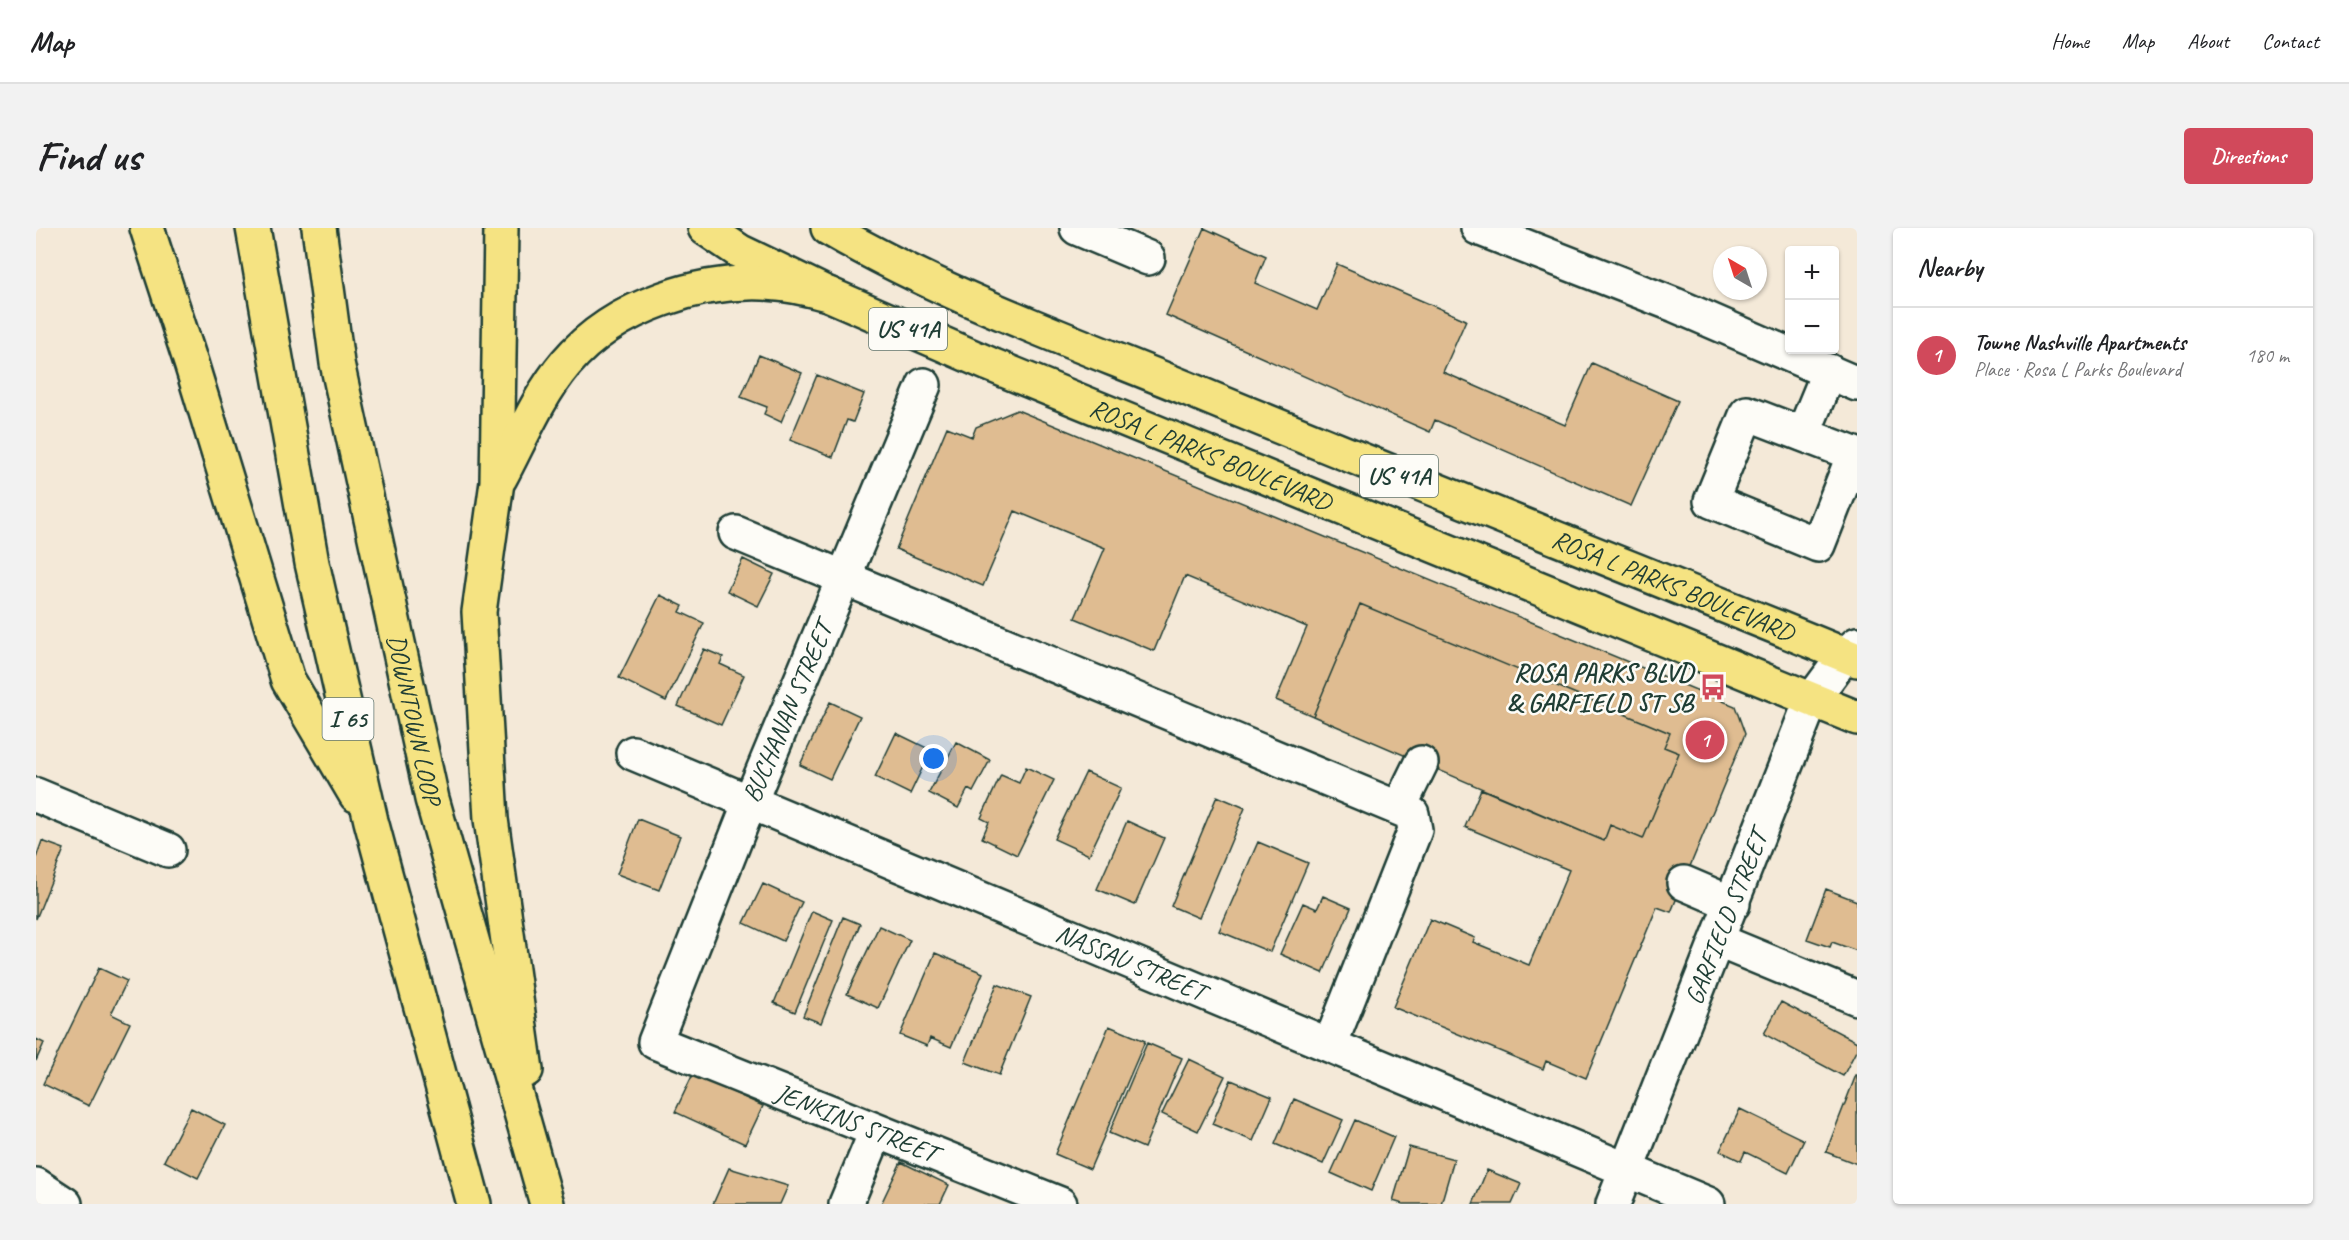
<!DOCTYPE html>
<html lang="en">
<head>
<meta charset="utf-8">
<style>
  :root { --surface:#fff; --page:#f2f2f2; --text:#202124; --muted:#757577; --line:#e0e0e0; --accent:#d1495b }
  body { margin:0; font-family:Caveat,sans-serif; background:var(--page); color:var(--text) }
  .controls { position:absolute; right:18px; top:18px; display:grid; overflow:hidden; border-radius:6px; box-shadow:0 2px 4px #0004 }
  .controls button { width:54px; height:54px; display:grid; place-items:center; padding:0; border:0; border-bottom:2px solid var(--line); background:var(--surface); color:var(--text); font:30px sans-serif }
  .compass { position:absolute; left:1677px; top:18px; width:54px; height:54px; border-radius:50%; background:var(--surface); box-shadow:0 2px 4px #0004; rotate:321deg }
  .you { position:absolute; left:898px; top:531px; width:21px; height:21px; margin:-15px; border:4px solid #fff; border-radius:50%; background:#1a73e8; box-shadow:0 0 0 9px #1a73e833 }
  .badge { display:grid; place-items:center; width:39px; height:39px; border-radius:50%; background:var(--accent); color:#fff; font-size:20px; font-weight:700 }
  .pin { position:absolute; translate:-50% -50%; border:3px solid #fff; box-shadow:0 2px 6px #0006 }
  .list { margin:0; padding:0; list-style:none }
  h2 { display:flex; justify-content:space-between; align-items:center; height:78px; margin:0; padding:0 24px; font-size:26px }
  h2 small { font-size:20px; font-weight:400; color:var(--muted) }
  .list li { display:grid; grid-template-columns:39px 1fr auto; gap:18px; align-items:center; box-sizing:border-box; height:96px; padding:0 24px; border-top:2px solid var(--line) }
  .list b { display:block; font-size:22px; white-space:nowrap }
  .list p { margin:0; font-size:20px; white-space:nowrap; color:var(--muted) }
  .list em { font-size:20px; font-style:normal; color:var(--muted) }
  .map { position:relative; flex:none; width:1821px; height:976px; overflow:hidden; border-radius:6px }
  header { display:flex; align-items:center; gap:36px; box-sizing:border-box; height:84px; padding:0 30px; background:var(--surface); border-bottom:2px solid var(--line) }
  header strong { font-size:28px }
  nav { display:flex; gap:33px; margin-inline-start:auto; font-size:21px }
  .intro { display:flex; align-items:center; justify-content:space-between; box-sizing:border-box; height:144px; padding:0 36px }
  h1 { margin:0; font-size:42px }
  .button { padding:15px 27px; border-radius:6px; background:var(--accent); color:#fff; font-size:21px; font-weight:700 }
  main { display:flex; gap:36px; padding:0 36px }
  aside { flex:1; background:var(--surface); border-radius:6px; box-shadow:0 2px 4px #0004 }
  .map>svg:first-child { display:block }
  .building { fill:#dfbc91; stroke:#1f3d34; stroke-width:1.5 }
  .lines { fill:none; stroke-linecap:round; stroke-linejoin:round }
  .minor-casing { stroke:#1f3d34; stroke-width:38 }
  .major-casing { stroke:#1f3d34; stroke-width:38 }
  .highway-casing { stroke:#1f3d34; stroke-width:38 }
  .minor { stroke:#fdfcf7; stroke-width:33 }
  .major { stroke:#f5e382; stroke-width:33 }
  .highway { stroke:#f5e382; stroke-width:33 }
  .labels { text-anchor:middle; stroke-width:5; stroke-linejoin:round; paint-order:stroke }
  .shield { fill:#fdfcf7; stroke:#62766e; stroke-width:1.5 }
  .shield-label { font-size:24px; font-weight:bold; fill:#1f3d34 }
  .street-label { font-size:26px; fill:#1f3d34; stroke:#fdfcf7 }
  .poi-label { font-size:26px; font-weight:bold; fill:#1f3d34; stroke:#fdfcf7; text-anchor:end }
</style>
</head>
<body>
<header>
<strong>Map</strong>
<nav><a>Home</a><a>Map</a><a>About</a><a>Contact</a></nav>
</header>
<div class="intro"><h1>Find us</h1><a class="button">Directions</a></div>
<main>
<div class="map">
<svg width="1821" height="976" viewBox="0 0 1821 976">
  <rect width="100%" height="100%" fill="#f4e9d8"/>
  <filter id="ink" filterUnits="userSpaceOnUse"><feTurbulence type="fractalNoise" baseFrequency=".0167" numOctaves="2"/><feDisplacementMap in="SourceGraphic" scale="12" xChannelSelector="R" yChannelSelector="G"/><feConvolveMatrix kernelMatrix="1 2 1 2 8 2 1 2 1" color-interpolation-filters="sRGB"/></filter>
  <g filter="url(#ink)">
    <path class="building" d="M1168 0 1230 28 1219 55 1281 82 1301 36 1430 92 1407 144 1529 197 1556 135 1642 173 1595 278 1399 192 1394 204 1130 87Z
      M723 127 766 145 745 194 728 186 731 179 705 169Z
      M781 147 828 166 817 194 811 192 797 229 754 212Z
      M981 182 1699 478 1709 506 1635 684 1621 679 1550 850 1510 833 1507 841 1357 779 1394 691 1439 710 1437 714 1493 737 1533 642 1429 599 1445 561 1568 613 1574 597 1607 611 1643 525 1628 519 1634 505 1324 376 1277 488 1240 472 1271 399 1149 348 1118 423 1039 390 1069 320 979 283 947 358 860 321 911 199 936 209 940 199Z
      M707 331 738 346 722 378 691 363Z
      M624 367 647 378 644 384 668 395 630 473 583 450Z
      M1324 376 1634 505 1628 519 1643 525 1607 611 1574 597 1568 613 1277 488Z
      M668 421 687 429 684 436 708 447 685 497 642 478Z
      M794 474 824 488 794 551 764 537Z
      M860 505 895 522 874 566 839 549Z
      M920 514 954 532 937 564 932 561 922 580 893 565Z
      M990 539 1018 552 981 627 946 610 953 594 945 590 965 547 983 555Z
      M1050 544 1085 560 1053 627 1018 611Z
      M1181 568 1209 580 1163 690 1135 678Z
      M602 591 644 608 623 662 581 646Z
      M1091 593 1128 610 1099 677 1061 661Z
      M6 613 28 621 0 691V630Z
      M1222 614 1272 635 1234 724 1183 703Z
      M727 656 766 674 747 713 708 695Z
      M1790 661 1821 673V723L1796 714 1794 719 1771 711Z
      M1287 668 1315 680 1287 745 1244 726 1267 675 1281 681Z
      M776 683 797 692 759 784 738 775Z
      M807 689 824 696 785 795 767 788Z
      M843 698 874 712 842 780 811 766Z
      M899 725 947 745 915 819 894 810 891 818 864 807Z
      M63 740 91 753 75 786 94 795 53 878 7 856Z
      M961 756 995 769 963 847 929 834Z
      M1745 774 1821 814V821L1807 848 1728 806Z
      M1073 798 1109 813 1054 941 1019 926Z
      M0 811 8 815 0 833Z
      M1111 815 1146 830 1108 920 1073 905Z
      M1153 831 1189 848 1162 903 1126 886Z
      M657 846 727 878 709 916 639 884Z
      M1820 847H1821V936L1790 924Z
      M1195 852 1236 869 1217 913 1176 896Z
      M1258 871 1307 892 1287 936 1239 916Z
      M155 880 189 897 162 950 128 933Z
      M1704 881 1768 912 1752 945 1709 924 1705 933 1684 923Z
      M1319 892 1358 909 1335 963 1295 945Z
      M1373 919 1418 931 1405 976H1367L1357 973Z
      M865 934 913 957 904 976H845Z
      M693 940 752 958 744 976H677Z
      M1451 942 1485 956 1476 976H1437Z"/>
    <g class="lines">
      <g class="minor-casing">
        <g id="minor">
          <path d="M1041 0 1112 30"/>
          <path d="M1442 0 1639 77 1821 156"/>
          <path id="s1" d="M888 157 714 574 619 814 1024 976"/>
          <path d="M1711 185 1818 226 1782 317 1675 273Z"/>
          <path d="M1767 206 1793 143"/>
          <path d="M700 305 1376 586 1379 602 1294 817"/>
          <path id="s2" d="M597 525 1672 976"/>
          <path d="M0 567 132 622"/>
          <path d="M1363 580 1385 535"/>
          <path d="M1648 655 1697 676"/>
          <path d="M1683 713 1821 770"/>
          <path d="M0 957 29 976"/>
          <path d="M810 976 840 904"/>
          <path id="s3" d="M1577 976 1775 473 1809 427 1821 416"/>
        </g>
      </g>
      <g class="major-casing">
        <g id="major">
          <path id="s4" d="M669 0 703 23 792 66 953 136 1821 490"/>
          <path id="s5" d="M792 0C905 66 1030 111 1150 160 1373 253 1598 340 1821 432"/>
        </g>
      </g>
      <g class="highway-casing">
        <g id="highway">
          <path d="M111 0 155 135 252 452 320 567"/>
          <path d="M217 0 276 335 335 593 438 976"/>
          <path id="s6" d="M283 0 301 135 396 571 511 976"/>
          <path d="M465 0 461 254 443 384 455 591 490 842"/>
          <path d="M464 250C484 213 502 168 530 135 579 77 668 49 742 56 759 57 775 62 792 66"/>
        </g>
      </g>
      <use href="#minor" class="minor"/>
      <use href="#major" class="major"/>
      <use href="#highway" class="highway"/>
    </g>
  </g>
  <defs>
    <g id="bus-bare" transform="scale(2.07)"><path d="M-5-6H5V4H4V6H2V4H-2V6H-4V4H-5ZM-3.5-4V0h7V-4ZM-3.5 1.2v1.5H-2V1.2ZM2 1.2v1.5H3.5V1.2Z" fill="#d1495b" stroke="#fdfcf7" stroke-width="2.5" paint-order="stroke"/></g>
  </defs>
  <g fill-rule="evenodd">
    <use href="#bus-bare" x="1677" y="459"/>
  </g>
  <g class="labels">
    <g class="shield">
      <rect x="833" y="80" width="78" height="42" rx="4.5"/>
      <rect x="1324" y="227" width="78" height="42" rx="4.5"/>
      <rect x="286.5" y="470" width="51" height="42" rx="4.5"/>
    </g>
    <g class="shield-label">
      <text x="872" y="109">US 41A</text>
      <text x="1363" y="256">US 41A</text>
      <text x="312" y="499">I 65</text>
    </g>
    <g class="street-label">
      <text dy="9" stroke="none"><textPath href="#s4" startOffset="555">ROSA L PARKS BOULEVARD</textPath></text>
      <text dy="9" stroke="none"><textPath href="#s5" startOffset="918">ROSA L PARKS BOULEVARD</textPath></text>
      <text transform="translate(751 484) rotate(-67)" y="9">BUCHANAN STREET</text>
      <text dy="9" stroke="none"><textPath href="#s6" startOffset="501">DOWNTOWN LOOP</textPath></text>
      <text dy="9" stroke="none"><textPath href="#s3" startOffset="308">GARFIELD STREET</textPath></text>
      <text dy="9" stroke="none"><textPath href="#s2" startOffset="540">NASSAU STREET</textPath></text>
      <text dy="9" stroke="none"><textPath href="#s1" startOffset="927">JENKINS STREET</textPath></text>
    </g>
    <g class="poi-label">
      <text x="1657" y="453">ROSA PARKS BLVD<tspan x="1657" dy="30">&amp; GARFIELD ST SB</tspan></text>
    </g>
  </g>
</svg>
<div class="controls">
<button>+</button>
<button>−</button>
</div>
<svg class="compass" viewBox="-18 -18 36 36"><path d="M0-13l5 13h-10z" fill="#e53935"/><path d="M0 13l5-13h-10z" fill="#757577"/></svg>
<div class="you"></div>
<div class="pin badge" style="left:1669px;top:512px">1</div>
</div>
<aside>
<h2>Nearby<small></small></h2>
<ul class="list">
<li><span class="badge">1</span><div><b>Towne Nashville Apartments</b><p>Place · Rosa L Parks Boulevard</p></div><em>180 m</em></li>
</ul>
</aside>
</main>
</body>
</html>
